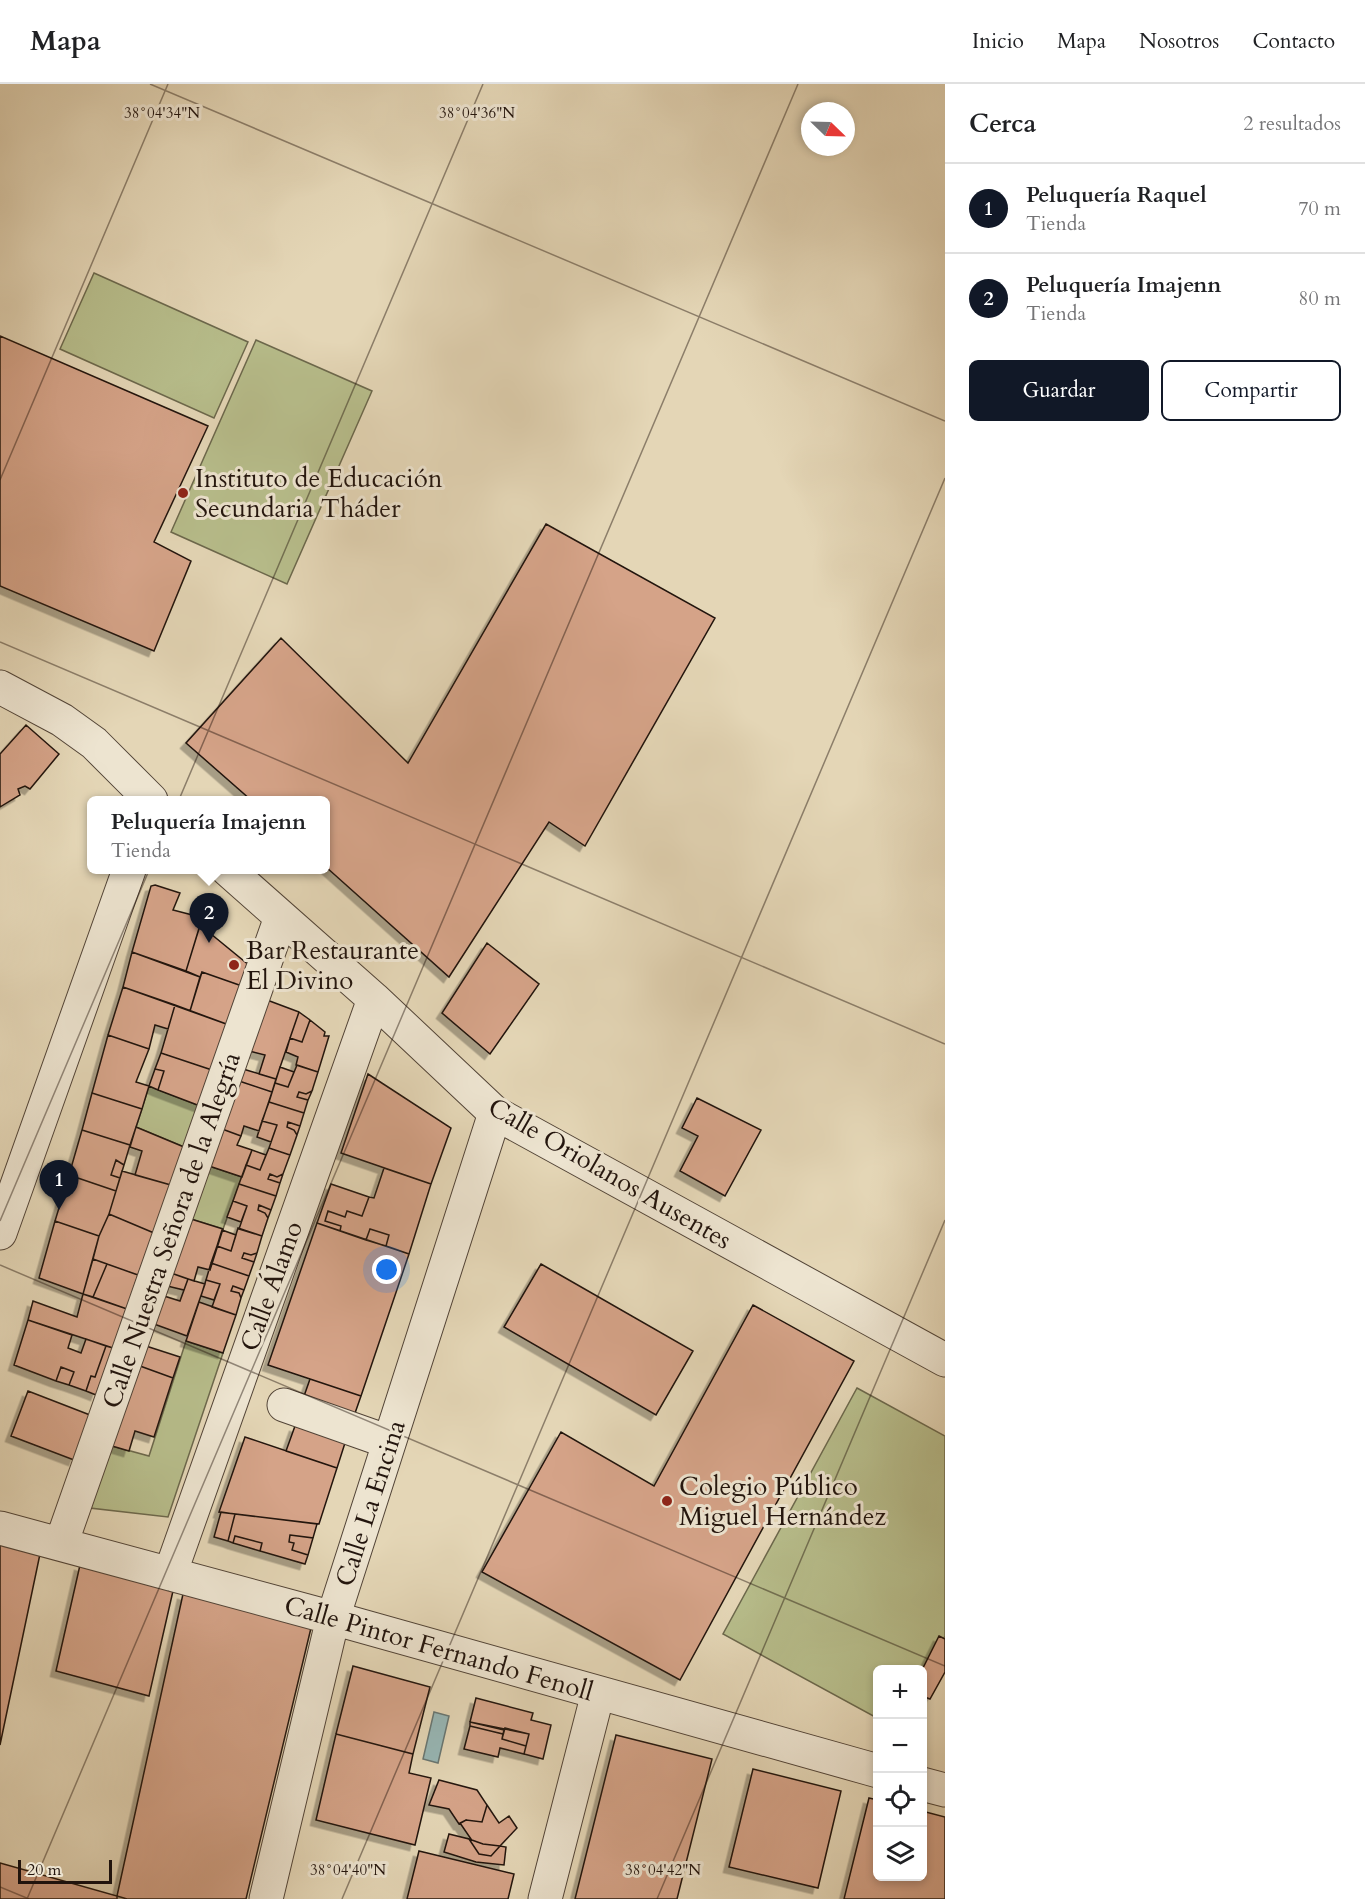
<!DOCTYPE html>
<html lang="es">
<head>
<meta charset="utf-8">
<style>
  :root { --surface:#fff; --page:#f6f6f6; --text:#202124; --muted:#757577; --line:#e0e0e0; --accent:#111827 }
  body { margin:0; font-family:Cardo,serif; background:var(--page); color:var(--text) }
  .controls { position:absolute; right:18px; bottom:18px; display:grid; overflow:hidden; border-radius:9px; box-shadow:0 3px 9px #0003 }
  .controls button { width:54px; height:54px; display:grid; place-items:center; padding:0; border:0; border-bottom:2px solid var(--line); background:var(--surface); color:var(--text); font:30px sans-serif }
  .compass { position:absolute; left:801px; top:18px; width:54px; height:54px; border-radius:50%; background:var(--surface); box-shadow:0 3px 9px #0003; rotate:113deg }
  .scale { position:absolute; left:18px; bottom:15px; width:94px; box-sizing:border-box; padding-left:6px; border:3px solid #22140d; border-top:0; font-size:16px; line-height:21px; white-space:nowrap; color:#22140d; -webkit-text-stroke:4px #ede4d0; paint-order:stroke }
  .you { position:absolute; left:387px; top:1186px; width:21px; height:21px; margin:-15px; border:4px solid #fff; border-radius:50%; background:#1a73e8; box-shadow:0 0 0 9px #1a73e833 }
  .badge { display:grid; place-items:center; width:39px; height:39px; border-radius:50%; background:var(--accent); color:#fff; font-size:20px; font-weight:700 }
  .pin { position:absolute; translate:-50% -50px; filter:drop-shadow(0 2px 3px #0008) }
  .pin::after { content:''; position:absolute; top:32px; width:21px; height:18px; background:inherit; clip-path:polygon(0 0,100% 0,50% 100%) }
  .popup { position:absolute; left:87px; top:712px; width:243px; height:78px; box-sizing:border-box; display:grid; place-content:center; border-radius:9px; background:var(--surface); filter:drop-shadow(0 2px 4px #0005); font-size:20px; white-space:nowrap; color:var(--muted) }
  .popup b { font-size:22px; color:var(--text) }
  .popup::after { content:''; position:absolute; left:50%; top:100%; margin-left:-12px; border:12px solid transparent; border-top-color:var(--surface) }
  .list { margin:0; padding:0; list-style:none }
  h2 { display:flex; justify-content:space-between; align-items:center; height:78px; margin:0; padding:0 24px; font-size:26px }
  h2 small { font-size:20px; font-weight:400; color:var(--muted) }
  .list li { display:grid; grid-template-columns:39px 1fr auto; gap:18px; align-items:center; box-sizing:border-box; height:90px; padding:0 24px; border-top:2px solid var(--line) }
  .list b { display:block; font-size:22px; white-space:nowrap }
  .list p { margin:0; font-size:20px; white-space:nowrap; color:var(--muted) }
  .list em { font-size:20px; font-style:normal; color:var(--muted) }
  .actions { display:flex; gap:12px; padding:18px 24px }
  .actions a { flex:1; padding:14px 0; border:2px solid var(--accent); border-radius:9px; text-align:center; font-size:21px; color:var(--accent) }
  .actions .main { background:var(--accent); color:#fff }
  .icon { flex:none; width:33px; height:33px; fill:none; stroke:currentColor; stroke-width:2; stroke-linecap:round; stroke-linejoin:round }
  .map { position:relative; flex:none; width:945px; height:1815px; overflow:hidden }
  header { display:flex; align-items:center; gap:36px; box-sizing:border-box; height:84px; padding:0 30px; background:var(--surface); border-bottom:2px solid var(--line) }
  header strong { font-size:28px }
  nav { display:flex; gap:33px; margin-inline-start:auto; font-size:21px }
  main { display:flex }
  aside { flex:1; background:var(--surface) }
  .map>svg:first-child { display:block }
  .green { fill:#b7bd8b; stroke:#6c684c; stroke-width:1.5 }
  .water { fill:#97b7b6; stroke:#687672; stroke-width:1.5 }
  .building { fill:#d5a388; stroke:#22140d; stroke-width:1.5; filter:url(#shadow) }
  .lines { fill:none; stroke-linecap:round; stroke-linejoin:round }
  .minor-casing { stroke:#524437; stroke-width:35 }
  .minor { stroke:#ede4d0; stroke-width:33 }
  .ticks { fill:none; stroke:#22140d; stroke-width:1.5; stroke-opacity:0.45 }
  .poi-dot { fill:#8f2418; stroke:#ede4d0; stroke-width:2 }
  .labels { text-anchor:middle; stroke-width:6; stroke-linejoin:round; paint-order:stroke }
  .poi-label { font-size:26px; fill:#22140d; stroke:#ede4d0; text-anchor:start }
  .street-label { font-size:26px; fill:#22140d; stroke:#ede4d0 }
  .ticks-label { font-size:15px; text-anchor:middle; fill:#22140d; stroke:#ede4d0; stroke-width:6; stroke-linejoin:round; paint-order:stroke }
</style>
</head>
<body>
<header>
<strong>Mapa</strong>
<nav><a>Inicio</a><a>Mapa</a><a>Nosotros</a><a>Contacto</a></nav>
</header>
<main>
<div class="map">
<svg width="945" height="1815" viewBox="0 0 945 1815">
  <defs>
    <filter id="shadow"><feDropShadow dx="-5.5" dy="5.5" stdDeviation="0" flood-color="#0004"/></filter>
  </defs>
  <rect width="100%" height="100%" fill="#e4d6b6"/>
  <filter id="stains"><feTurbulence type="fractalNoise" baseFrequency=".00333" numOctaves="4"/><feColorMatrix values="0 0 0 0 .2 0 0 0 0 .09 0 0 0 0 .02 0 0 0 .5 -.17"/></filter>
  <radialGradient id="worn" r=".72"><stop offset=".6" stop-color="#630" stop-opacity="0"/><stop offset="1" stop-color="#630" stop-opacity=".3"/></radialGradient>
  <path class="green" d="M94 189 248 258 214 334 60 265Z
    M256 256 372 307 287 500 171 448Z
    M149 1002 200 1022 184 1063 136 1043Z
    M209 1082 242 1093 223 1145 191 1135Z
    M186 1257 223 1269 168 1433 90 1424 112 1362 149 1372Z
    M857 1304 945 1352V1552L923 1593 922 1586H878L877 1634 723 1550Z"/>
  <path class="water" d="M434 1628 449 1632 438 1679 423 1675Z"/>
  <path class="building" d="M0 252 208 342 154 458 191 477 154 567 0 502Z
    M546 440 715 534 585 762 549 738 449 893 326 783V716H251L186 659 281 554 408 679Z
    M26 641 59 670 30 705 25 702 18 705 20 711 0 723V670Z
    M155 801 180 809 173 826 200 833 202 835 186 887 132 868 151 802Z
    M200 841 250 882 242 902 202 888 200 893 186 887Z
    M487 859 539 900 490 970 442 929Z
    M132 868 200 893 190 927 123 903Z
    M202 888 242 902 229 941 190 927Z
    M123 903 175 921 168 945 155 941 149 965 108 951Z
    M267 916 299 928 276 995 259 990 265 971 249 967Z
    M175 921 229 941 212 986 161 969Z
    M299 928 310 936 302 958 290 954Z
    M310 936 325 948 324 952H329L318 988 296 981 298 973 286 968 290 954 302 958Z
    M108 951 149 965 136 998 149 1002 142 1025 92 1009Z
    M161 969 212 986 200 1022 158 1006 164 987 155 985Z
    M297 981 318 988 312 1007 306 1010 299 1008 297 1013 308 1016 304 1029 269 1018 275 999 288 1003Z
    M280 983 294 988 288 1003 275 999Z
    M155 985 164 987 158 1006 149 1002Z
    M243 985 276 995 272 1008 239 997Z
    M368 990 451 1044 431 1100 341 1069Z
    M239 997 272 1008 259 1047 244 1042 241 1052 222 1045Z
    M312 1007 308 1016 297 1013 299 1008 306 1010Z
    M92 1009 142 1025 130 1061 82 1046Z
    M697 1014 761 1046 725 1112 680 1087 698 1052 682 1044Z
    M269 1018 304 1029 300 1042 288 1038 287 1043 294 1046 297 1051 290 1071 269 1064 277 1041 262 1037Z
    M262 1037 277 1041 271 1058 257 1053Z
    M288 1038 300 1042 297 1051 294 1046 287 1043Z
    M136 1043 184 1063 171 1101 135 1091 142 1067 130 1063Z
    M222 1045 241 1052 237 1061 252 1066 242 1093 209 1082Z
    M82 1046 130 1061 124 1081 116 1076 111 1091 120 1094 116 1107 69 1091Z
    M269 1064 290 1071 283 1090 277 1093 270 1090 268 1095 280 1099 276 1112 239 1100 246 1081 260 1086Z
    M252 1066 266 1071 260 1086 246 1081Z
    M116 1076 124 1081 120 1094 111 1091Z
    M384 1084 431 1100 409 1170 386 1162 389 1151 370 1145 366 1156 340 1147 341 1142 325 1137 328 1127 345 1133 347 1127 362 1132 369 1113 374 1114Z
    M122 1087 171 1101 154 1149 109 1130Z
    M270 1090 277 1093 283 1090 280 1099 268 1095Z
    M69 1091 116 1107 109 1130 99 1152 55 1137Z
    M239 1100 276 1112 271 1126 259 1121 258 1126 265 1129 268 1134 262 1152 239 1145 247 1122 233 1117Z
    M331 1100 369 1113 362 1132 347 1127 345 1133 328 1127 325 1137 341 1142 340 1147 317 1139Z
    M233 1117 247 1122 241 1138 227 1133Z
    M259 1121 271 1126 268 1134 265 1129 258 1126Z
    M109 1130 154 1149 138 1191 93 1175 99 1152Z
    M191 1135 223 1145 210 1186 198 1183 194 1197 171 1189Z
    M55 1137 99 1152 83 1210 39 1194Z
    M317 1139 409 1170 361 1312 268 1281Z
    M238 1144 262 1152 257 1169 251 1171 244 1169 242 1174 254 1178 249 1192 211 1179 217 1162 231 1167Z
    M370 1145 389 1151 386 1162 366 1156Z
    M222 1146 236 1151 231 1167 217 1162Z
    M244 1169 251 1171 257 1169 254 1178 242 1174Z
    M93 1175 107 1180 93 1213 83 1210Z
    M211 1179 249 1192 244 1206 233 1202 231 1207 239 1209 241 1214 236 1231 212 1223 220 1200 206 1196Z
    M107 1180 138 1191 127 1225 93 1213Z
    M541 1180 693 1267 656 1331 504 1243Z
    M171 1189 188 1195 184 1206 167 1202Z
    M188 1195 205 1200 187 1252 154 1240 164 1212 180 1217Z
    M206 1196 220 1200 214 1216 201 1212Z
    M233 1202 244 1206 241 1214 239 1209 231 1207Z
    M83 1210 127 1225 113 1264 28 1236 33 1217 77 1233Z
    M199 1218 236 1231 223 1269 186 1257Z
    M753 1221 854 1277 680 1596 482 1488 561 1348 654 1402Z
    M28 1236 72 1251 68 1264 81 1269 86 1255 106 1262 95 1293 91 1292 86 1307 69 1301 74 1288 61 1283 56 1297 14 1281Z
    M106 1262 113 1264 96 1311 86 1307 91 1292 95 1293Z
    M146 1262 180 1273 173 1294 140 1282Z
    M140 1282 173 1294 154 1353 135 1347 129 1367 112 1362Z
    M61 1283 74 1288 69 1301 56 1297Z
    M310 1295 361 1312 354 1332 303 1315Z
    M28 1307 90 1331 74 1376 11 1352Z
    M295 1342 345 1359 337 1384 286 1367Z
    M245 1353 337 1384 319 1440 219 1428Z
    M221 1428 235 1430 228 1457 214 1453Z
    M235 1430 317 1440 313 1454 290 1451 289 1458 294 1459 292 1466 308 1471 305 1480 260 1467 262 1459 235 1452 233 1459 228 1457Z
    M290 1451 313 1454 308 1471 292 1466 294 1459 289 1458Z
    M235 1452 262 1459 260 1467 233 1459Z
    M0 1460 40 1470 0 1661Z
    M80 1481 173 1507 149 1612 56 1587Z
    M183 1510 311 1544 246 1815H127L117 1812Z
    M939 1552 945 1555V1588L930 1615 922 1612V1586Z
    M353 1582 430 1603 413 1670 336 1650Z
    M476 1614 533 1629 531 1636 551 1641 543 1675 524 1670 529 1650 470 1638Z
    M470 1638 504 1646 503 1650 470 1642Z
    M470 1642 503 1650 502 1655 526 1662 524 1670 500 1664 498 1673 464 1665Z
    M505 1644 529 1650 526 1662 502 1655Z
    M336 1650 413 1670 409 1689 431 1694 415 1761 316 1736Z
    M616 1651 712 1675 677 1815H575Z
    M753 1685 841 1707 818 1804 729 1783Z
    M439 1696 477 1706 487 1721 482 1738 466 1736 459 1740 449 1725 429 1721Z
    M869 1714 878 1716V1792H922V1727L945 1733V1815H844Z
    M487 1721 499 1739 509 1732 517 1744 500 1762 483 1760 469 1755H471L460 1739 466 1736 482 1738Z
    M449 1750 469 1755 479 1770 491 1772 500 1762 506 1763 504 1781 476 1778 444 1768Z
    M469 1755 483 1760 500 1762 491 1772 479 1770Z
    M419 1767 514 1790 508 1815H407Z
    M0 1779 117 1812V1815H0Z"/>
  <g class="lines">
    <g class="minor-casing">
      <path id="minor" d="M0 603 62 636 94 659 151 716
        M228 786 374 915 495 1029 945 1276
        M0 1149 129 786
        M284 1321 389 1358
        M0 1444 333 1534 878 1687
        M61 1460 281 833
        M170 1490 374 915
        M922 1700 945 1706
        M266 1815 333 1534 495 1029
        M545 1815 598 1609"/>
    </g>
    <use href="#minor" class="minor"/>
  </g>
  <path class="ticks" d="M150 0 945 337M0 396 168 0M0 558 945 960M0 1137 483 0M0 1181 945 1582M0 1803 29 1815M27 1815 798 0M342 1815 945 394M657 1815 945 1136"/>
  <g class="poi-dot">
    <circle cx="183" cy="409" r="6"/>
    <circle cx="234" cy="881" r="6"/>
    <circle cx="667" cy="1417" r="6"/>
  </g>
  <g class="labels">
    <g class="poi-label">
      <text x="195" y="403">Instituto de Educación<tspan x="195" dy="30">Secundaria Tháder</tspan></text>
      <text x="246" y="875">Bar Restaurante<tspan x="246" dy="30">El Divino</tspan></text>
      <text x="679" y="1411">Colegio Público<tspan x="679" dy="30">Miguel Hernández</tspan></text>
    </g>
    <g class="street-label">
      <text transform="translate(610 1089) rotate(30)" y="9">Calle Oriolanos Ausentes</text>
      <text transform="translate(171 1146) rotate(-71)" y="9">Calle Nuestra Señora de la Alegría</text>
      <text transform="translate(271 1202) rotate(-70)" y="9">Calle Álamo</text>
      <text transform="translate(370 1419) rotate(-72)" y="9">Calle La Encina</text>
      <text transform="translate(439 1564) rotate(16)" y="9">Calle Pintor Fernando Fenoll</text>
    </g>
  </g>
  <g class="ticks-label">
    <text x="162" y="34">38°04'34"N</text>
    <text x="477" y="34">38°04'36"N</text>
    <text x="348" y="1791">38°04'40"N</text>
    <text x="663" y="1791">38°04'42"N</text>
  </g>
  <rect width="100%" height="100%" filter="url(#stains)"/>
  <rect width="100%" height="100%" fill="url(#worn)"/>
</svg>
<div class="controls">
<button>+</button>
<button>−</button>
<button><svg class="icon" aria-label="locate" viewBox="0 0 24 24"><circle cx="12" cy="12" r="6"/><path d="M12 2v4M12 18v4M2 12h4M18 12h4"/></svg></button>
<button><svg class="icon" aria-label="layers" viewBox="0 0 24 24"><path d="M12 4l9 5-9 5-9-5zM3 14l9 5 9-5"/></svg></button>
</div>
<svg class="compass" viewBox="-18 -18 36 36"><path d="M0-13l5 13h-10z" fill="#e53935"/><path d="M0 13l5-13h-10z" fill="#757577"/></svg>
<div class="scale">20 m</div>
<div class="you"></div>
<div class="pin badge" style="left:59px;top:1126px">1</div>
<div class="pin badge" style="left:209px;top:859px">2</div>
<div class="popup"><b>Peluquería Imajenn</b>Tienda</div>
</div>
<aside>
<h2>Cerca<small>2 resultados</small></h2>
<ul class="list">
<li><span class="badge">1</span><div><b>Peluquería Raquel</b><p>Tienda</p></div><em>70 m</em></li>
<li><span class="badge">2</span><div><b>Peluquería Imajenn</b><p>Tienda</p></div><em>80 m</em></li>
</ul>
<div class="actions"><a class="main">Guardar</a><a>Compartir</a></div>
</aside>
</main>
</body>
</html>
